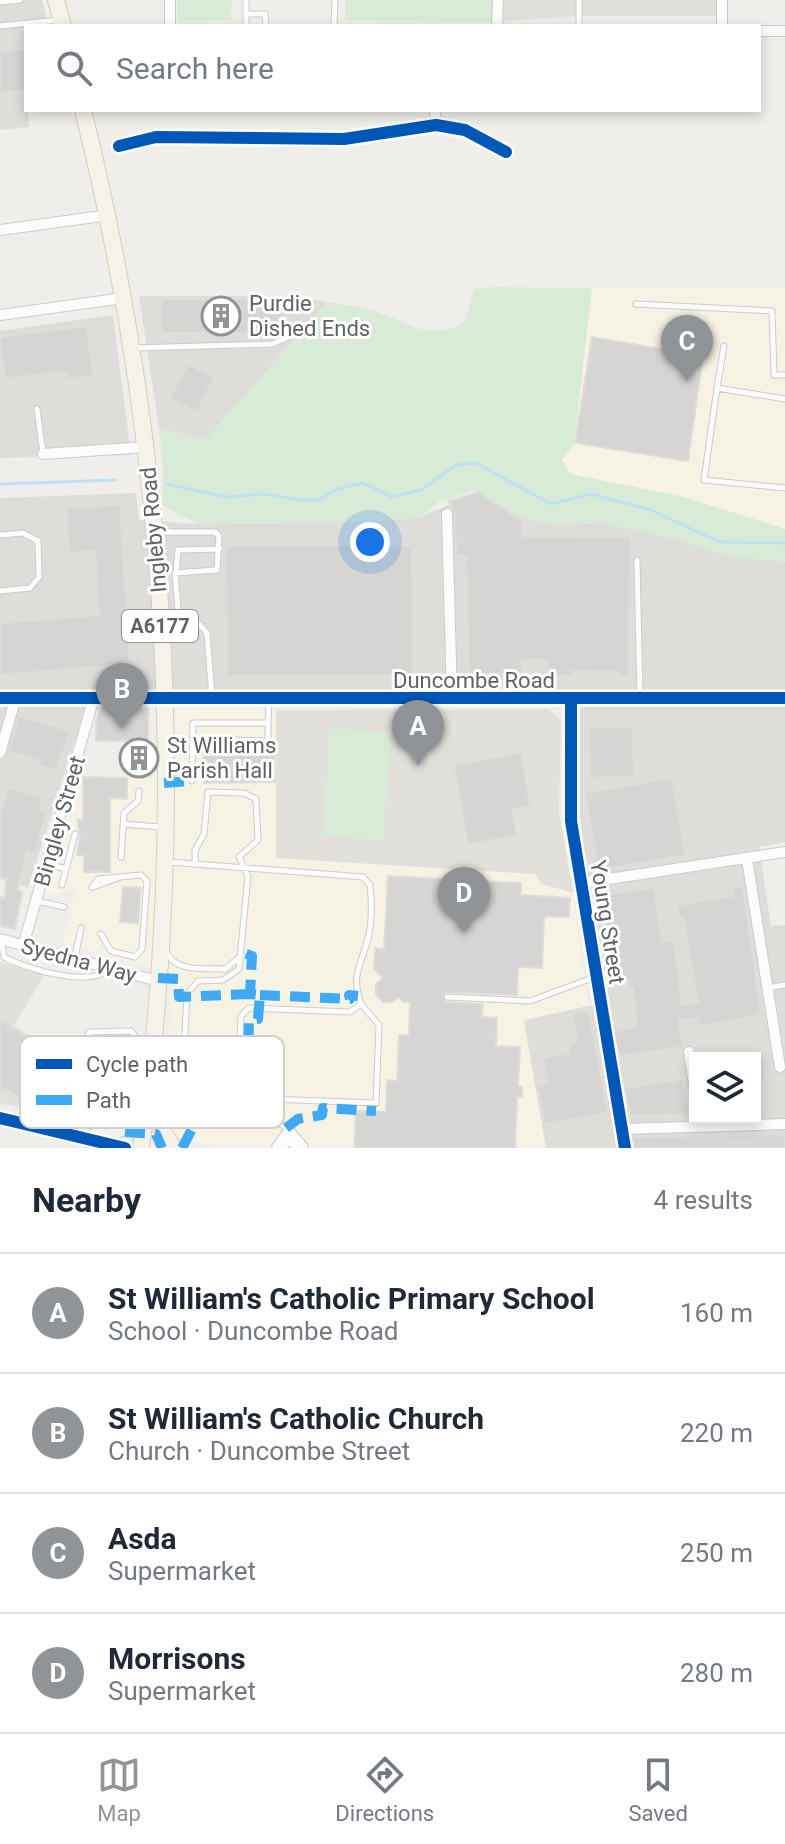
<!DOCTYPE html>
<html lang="en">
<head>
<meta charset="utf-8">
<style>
  :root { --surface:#fff; --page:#f2f2f3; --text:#1f2937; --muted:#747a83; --line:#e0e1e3; --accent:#919496 }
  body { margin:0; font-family:Roboto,sans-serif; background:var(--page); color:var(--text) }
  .controls { position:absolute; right:24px; bottom:24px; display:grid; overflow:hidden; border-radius:0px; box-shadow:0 4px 12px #0003 }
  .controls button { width:72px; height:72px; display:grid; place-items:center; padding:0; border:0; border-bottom:2px solid var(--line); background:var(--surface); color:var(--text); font:40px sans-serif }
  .you { position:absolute; left:370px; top:542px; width:28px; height:28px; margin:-20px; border:6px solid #fff; border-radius:50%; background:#1a73e8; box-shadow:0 0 0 12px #1a73e833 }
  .badge { display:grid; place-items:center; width:52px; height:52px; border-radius:50%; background:var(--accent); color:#fff; font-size:26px; font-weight:700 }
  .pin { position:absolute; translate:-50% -66px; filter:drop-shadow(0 2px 4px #0008) }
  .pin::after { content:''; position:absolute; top:42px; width:28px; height:24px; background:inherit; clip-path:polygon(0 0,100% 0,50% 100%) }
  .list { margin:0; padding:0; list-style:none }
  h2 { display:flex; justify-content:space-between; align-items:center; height:104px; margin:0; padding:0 32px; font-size:34px }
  h2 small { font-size:26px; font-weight:400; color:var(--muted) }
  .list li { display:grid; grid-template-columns:52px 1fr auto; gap:24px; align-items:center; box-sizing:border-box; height:120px; padding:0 32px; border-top:2px solid var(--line) }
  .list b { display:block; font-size:30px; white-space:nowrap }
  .list p { margin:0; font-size:26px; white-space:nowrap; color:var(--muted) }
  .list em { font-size:26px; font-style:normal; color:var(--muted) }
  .icon { flex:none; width:44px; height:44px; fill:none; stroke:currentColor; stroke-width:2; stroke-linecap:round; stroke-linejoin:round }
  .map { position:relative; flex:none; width:785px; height:1148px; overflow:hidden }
  .search { position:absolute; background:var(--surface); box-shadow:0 4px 12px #0003; left:24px; right:24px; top:24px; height:88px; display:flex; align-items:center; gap:20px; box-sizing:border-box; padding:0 28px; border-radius:0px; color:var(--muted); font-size:30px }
  .sheet { height:584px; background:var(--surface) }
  nav { display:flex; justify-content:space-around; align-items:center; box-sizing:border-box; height:112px; border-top:2px solid var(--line); background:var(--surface); font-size:22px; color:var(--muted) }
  nav a { display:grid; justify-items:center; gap:4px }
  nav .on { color:var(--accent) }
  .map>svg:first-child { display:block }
  .commercial { fill:#f7f3e4 }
  .industrial { fill:#dfddda; fill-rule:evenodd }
  .education { fill:#e2e0da }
  .green { fill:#d8ebd6 }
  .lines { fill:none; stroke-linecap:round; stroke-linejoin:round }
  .stream { stroke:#bfe0f9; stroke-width:3 }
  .building { fill:#d6d5d3; stroke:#deddd9; stroke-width:2 }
  .lane-casing { stroke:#cbcccc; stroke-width:7 }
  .street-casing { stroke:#cbcccc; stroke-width:12 }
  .secondary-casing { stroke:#cacacb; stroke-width:16 }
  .primary-casing { stroke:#d7ceb8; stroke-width:18 }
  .lane { stroke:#fdfcfc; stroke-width:5 }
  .street { stroke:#fdfcfc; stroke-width:10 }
  .secondary { stroke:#fdfcfc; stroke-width:14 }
  .primary { stroke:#f4f2e9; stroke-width:16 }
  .quiet { stroke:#3fa9f5; stroke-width:10; stroke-dasharray:20 10; stroke-linecap:butt }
  .cycleway-casing { stroke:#fff; stroke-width:17 }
  .cycleway { stroke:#0057b8; stroke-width:12 }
  .labels { text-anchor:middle; stroke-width:6; stroke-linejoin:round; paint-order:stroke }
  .shield { fill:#fff; stroke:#8f9295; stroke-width:2 }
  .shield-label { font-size:20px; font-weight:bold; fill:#5f6368 }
  .poi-label { font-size:22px; fill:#5f6368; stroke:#fff; text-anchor:start }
  .street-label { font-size:22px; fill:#5f6368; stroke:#fff }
  .key { fill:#fff; stroke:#cfd0d2; stroke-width:2 }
  .key-label { font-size:22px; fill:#5f6368 }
</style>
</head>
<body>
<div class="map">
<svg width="785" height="1148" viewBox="0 0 785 1148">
  <rect width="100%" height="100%" fill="#efeeea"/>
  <path class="commercial" d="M592 288 785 289V529L684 497 570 475 562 460 574 444Z
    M177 708 276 710V858L535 874 542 884 573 893 588 1006 524 1020 546 1148H231L166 1136 171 973 62 944 76 889 44 896 80 775 176 778Z"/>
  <path class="industrial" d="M0 0H42L49 26H26L29 127 0 130Z
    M139 296H284L327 302 206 440 159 428Z
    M113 315 131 455 0 458V331Z
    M478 492 785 562V842L759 847 771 926 785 925V1148H546L524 1020 607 1002 588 893 580 816V690H91L28 888 0 879V498L136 493 139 520 198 524 418 518ZM695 1058H755V1118H695Z"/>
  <path class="education" d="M491 0H717L716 16H578L490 22Z
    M549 709 561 721 559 812 573 893 542 884 535 874 276 858V710Z
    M0 962 45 974 14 1026 56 1051 29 1101 81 1113 84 1105 126 1114 122 1120 108 1126 0 1103Z"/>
  <path class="green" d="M177 0H232L231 20 177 21Z
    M345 0H491L490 22 345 20Z
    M496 287 592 288 574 444 562 460 570 474 684 497 785 529V561L731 558 678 540 602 523 558 526 527 520 473 491 439 502 418 518 366 522 201 525 162 506 163 468 159 428 206 440 327 302C342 305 357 306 371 310 408 321 426 343 465 322L474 289Z
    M330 729 391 733 383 840 322 835Z"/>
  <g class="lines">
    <path class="stream" d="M0 484 116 480
      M167 484 225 497 265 494 301 500H318L338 489 363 483 392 497 421 490 456 465 476 463 551 504 591 494 648 509 720 542 785 543"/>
  </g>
  <path class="building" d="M26 49V90L0 93V52Z
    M161 299H282V333H161Z
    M87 326 93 376 67 379 66 371 5 379 0 337Z
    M592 337 703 356 688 461 575 443Z
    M188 364 214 377 197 412 170 398Z
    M478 492 522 521V536L630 537 629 676H620V672L572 671V676H547V660H522V674H469L466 556 456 555 455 514 449 501Z
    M120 505 130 664 0 675V623L99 615 95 551 69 553 66 508Z
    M412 545 413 675 227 676 226 546Z
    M101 708 148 709V775L129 774 130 741H96V721Z
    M19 716 71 731 56 770 39 765 40 761 9 751Z
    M633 726 634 777 590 778 589 727Z
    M203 746 274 749 275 782 204 783Z
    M521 753 530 806 512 809 517 836 468 844 454 765Z
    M83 777 127 778V799L110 798V872H84V855H77L80 835 77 820H83Z
    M672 778 685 855 599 870 585 793Z
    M8 788 43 798 40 809 47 811 35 854 27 852 17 891 22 892 15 929 0 926V897L4 899 7 879 0 877V817Z
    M388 876 521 883V895L570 898 569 917 544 916 542 968 518 967 517 995 447 992 442 996 446 1002 483 1004 482 1017 497 1018 496 1046 520 1047 518 1086 522 1087V1097H517L515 1148H354L356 1111 386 1112 387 1080 397 1081 399 1035H409L410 1002H403L399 997 392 1002H383L376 994V984L383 978 374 969 375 948 384 949Z
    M743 886 761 1015 699 1026 698 1018 679 1020 683 1047 618 1056 614 1031 637 1027 633 988 629 989 628 981 614 983 602 895 654 888 662 942 674 940 682 1005 698 1002 684 919H680L677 905 733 896 732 888Z
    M123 887 141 888 138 923 120 922Z
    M589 1012 608 1113 544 1124 538 1086 548 1084 543 1058 570 1053 569 1044 577 1042 572 1014Z
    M0 1020 54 1054 48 1062 44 1060 26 1089 31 1091 25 1101 0 1086Z
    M762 1058 765 1077 755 1078V1059Z
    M682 1079 690 1114 630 1115 625 1088Z
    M785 1134V1148H634V1137Z"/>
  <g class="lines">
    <g class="lane-casing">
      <path id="lane" d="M246 0V26
        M0 2 20 0
        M246 14H265L266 26
        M0 26 60 20
        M334 26 335 0
        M579 26V0
        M636 304 772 311 774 375H785
        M133 348 272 344 286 338 297 323
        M717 388 724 346
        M785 399 717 388 704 480 785 488
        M37 409 43 453
        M156 532H215L219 536 217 570 175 573 179 622 199 624 207 633 212 698
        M0 535 23 533 38 541 39 577 30 588 0 591
        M637 560 640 699
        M176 573 178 550 220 549
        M192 739 268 741V723
        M192 781 193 723H268L269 700
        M123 824 160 827
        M121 857 124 813 138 801 139 791
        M169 862 363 877 370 885C372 903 372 925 367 942 360 968 351 975 361 1004L350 1012 249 1008 241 1016 238 1097 240 1111 284 1126 288 1131
        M195 863V850L204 834 208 792 244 793 256 799 258 840 239 857 248 876 239 969 223 980 198 981 187 994 183 1071 204 1092 217 1097 376 1103 379 1025 361 1004
        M47 864 66 869
        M62 885 75 834
        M92 887 98 879 141 875 147 881 142 949 135 957 111 951 101 934
        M93 887 121 877
        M36 901 64 907
        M1 940 4 957C26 969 90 988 109 969
        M166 950C173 973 206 968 225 969L242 955
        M75 958 81 928
        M767 988 785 985
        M447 997 530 1001 595 977
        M129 1066 136 1037 131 1031 89 1032 84 1050 89 1057 146 1070"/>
    </g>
    <g class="street-casing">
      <path id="street" d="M170 0V26
        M722 0V26
        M497 26 498 0
        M759 31H785
        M435 110 436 125
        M119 146 156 137 344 139 436 125 465 130 506 152
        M0 230 109 215
        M0 315 124 298
        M43 454 146 447
        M447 514 452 701
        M0 698H785
        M571 700V821L625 1148
        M0 753 16 697
        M747 859 780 1067
        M583 883 785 852
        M0 939 158 981
        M23 946 94 697
        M689 1052 695 1090
        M622 1129 785 1124"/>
    </g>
    <g class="secondary-casing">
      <path id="secondary" d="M0 1118 125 1148
        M279 1148 289 1134 301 1148"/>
    </g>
    <g class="primary-casing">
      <path id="primary" d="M56 0 63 26
        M83 110C167 448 189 803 141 1148
        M148 1105 173 1148
        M88 1139 125 1127 145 1104"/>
    </g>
    <use href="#lane" class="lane"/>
    <use href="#street" class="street"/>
    <use href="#secondary" class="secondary"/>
    <use href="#primary" class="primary"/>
    <path class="quiet" d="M164 783 192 781
      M158 978 178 979 179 997 250 994
      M260 995 350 999 349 995 358 996
      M247 1084 253 1092 252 1118
      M286 1128 298 1119 322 1115 323 1108 376 1111
      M125 1132 156 1134 162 1148
      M182 1148 192 1129 196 1094 207 1088 247 1084 249 1021 258 1019 260 995 250 994 252 956 243 953"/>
    <g class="cycleway-casing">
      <path id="cycleway" d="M119 146 156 137 344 139 436 125 465 130 506 152
        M0 698H785
        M571 700V821L625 1148
        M0 1118 125 1148"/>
    </g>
    <use href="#cycleway" class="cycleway"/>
  </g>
  <defs>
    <g id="building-ring" transform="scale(2)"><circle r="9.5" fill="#fff" stroke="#919496" stroke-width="1.5"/><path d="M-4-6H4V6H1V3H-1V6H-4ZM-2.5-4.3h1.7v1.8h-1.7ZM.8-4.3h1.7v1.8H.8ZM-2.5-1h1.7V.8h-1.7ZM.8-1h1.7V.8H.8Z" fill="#919496"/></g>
  </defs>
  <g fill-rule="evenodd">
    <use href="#building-ring" x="221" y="316"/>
    <use href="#building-ring" x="139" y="758"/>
  </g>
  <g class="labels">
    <rect class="shield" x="122" y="610" width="76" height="32" rx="6"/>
    <g class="shield-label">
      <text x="160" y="633">A6177</text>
    </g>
    <g class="poi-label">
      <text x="249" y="311">Purdie<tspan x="249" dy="25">Dished Ends</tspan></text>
      <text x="167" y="753">St Williams<tspan x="167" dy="25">Parish Hall</tspan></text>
    </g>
    <g class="street-label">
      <text transform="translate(153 530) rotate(-95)" y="8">Ingleby Road</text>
      <text x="474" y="688">Duncombe Road</text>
      <text transform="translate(59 821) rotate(-74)" y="8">Bingley Street</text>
      <text transform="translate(608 922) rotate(81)" y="8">Young Street</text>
      <text transform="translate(79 960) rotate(15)" y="8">Syedna Way</text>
    </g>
  </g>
  <rect x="20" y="1036" width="264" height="92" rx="12" class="key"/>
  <rect x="36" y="1059" width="36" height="10" fill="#0057b8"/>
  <rect x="36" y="1095" width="36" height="10" fill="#3fa9f5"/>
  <g class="key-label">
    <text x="86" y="1072">Cycle path</text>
    <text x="86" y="1108">Path</text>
  </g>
</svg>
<div class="controls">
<button><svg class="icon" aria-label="layers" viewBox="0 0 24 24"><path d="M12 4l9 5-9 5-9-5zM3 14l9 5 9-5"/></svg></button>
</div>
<div class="you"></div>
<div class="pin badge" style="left:418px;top:766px">A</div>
<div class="pin badge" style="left:122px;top:729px">B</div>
<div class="pin badge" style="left:687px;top:381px">C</div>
<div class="pin badge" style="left:464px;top:933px">D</div>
<div class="search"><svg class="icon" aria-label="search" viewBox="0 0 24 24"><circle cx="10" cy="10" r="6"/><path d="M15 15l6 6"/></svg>Search here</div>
</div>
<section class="sheet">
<h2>Nearby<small>4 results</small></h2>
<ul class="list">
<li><span class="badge">A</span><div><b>St William's Catholic Primary School</b><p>School · Duncombe Road</p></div><em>160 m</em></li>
<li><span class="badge">B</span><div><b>St William's Catholic Church</b><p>Church · Duncombe Street</p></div><em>220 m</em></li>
<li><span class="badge">C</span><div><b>Asda</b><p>Supermarket</p></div><em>250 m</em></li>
<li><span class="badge">D</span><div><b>Morrisons</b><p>Supermarket</p></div><em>280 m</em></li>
</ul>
</section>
<nav>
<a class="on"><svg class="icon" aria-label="map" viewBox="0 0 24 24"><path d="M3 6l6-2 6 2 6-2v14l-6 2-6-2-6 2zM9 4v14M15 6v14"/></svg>Map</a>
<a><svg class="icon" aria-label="directions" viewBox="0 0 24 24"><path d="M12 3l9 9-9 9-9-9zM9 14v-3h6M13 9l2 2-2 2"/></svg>Directions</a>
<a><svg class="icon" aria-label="saved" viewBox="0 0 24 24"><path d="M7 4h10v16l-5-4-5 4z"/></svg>Saved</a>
</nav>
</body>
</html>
